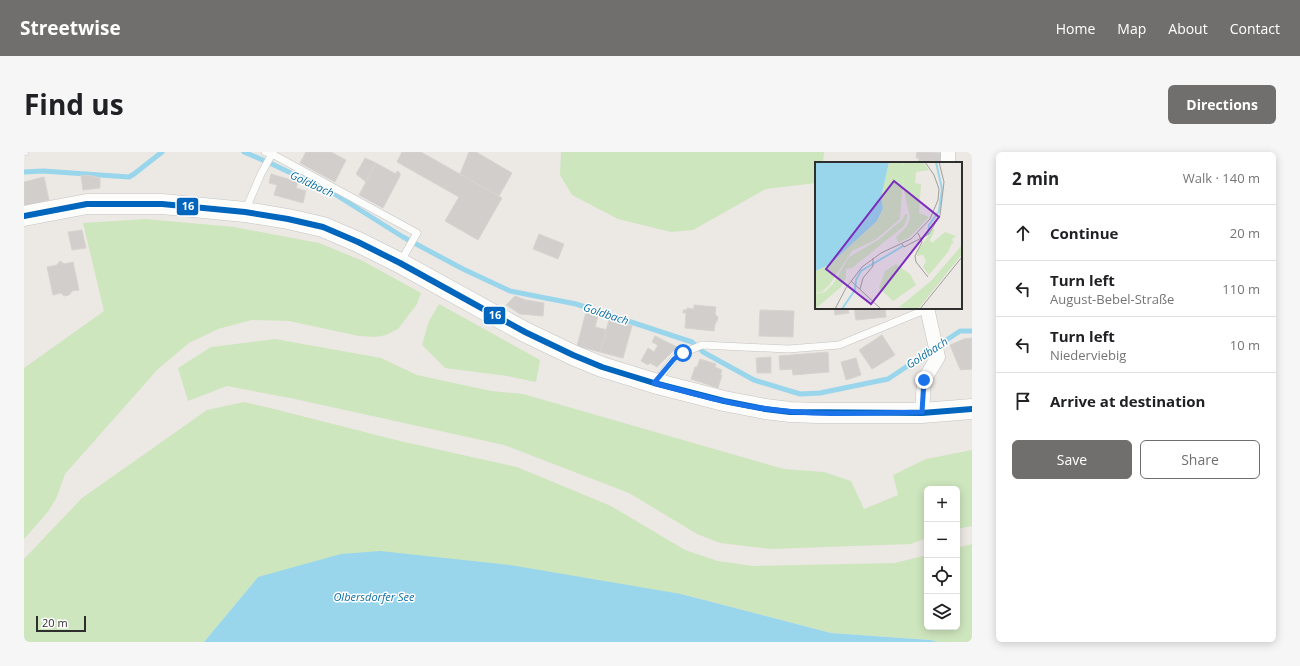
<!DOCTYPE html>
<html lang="en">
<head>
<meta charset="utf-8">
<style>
  :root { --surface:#fff; --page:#f6f6f6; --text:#202124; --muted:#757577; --line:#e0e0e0; --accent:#706f6e }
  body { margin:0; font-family:"Open Sans",sans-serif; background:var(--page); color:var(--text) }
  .controls { position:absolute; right:12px; bottom:12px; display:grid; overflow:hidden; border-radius:6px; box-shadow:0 2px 10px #0003 }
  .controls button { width:36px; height:36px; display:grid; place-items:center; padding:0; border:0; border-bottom:1px solid var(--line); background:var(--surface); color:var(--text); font:20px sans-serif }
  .scale { position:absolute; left:12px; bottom:10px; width:50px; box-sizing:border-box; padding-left:4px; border:2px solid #2e2e2e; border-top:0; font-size:11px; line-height:14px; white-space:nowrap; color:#2e2e2e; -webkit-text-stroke:3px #fff; paint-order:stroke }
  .stop { position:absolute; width:12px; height:12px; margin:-9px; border:3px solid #1a73e8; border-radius:50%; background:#fff }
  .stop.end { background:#1a73e8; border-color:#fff; box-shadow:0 1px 4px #0008 }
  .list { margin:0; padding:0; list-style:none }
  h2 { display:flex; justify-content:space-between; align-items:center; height:52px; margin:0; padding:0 16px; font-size:17px }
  h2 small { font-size:13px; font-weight:400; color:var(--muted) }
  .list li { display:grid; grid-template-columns:26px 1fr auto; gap:12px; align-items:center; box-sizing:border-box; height:56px; padding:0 16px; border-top:1px solid var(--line) }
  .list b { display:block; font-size:15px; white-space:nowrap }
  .list p { margin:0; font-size:13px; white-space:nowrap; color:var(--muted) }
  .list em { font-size:13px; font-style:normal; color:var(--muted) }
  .actions { display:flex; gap:8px; padding:12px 16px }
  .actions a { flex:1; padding:9px 0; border:1px solid var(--accent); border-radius:6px; text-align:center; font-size:14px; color:var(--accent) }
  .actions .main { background:var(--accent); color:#fff }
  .icon { flex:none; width:22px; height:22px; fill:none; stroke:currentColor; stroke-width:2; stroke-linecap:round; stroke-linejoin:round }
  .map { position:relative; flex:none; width:948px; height:490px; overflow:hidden; border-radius:6px }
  header { display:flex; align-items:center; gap:24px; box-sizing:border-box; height:56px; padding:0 20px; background:var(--accent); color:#fff }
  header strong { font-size:19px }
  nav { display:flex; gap:22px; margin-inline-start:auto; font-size:14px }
  .intro { display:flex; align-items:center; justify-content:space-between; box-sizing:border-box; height:96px; padding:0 24px }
  h1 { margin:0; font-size:28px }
  .button { padding:10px 18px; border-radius:6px; background:var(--accent); color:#fff; font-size:14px; font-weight:700 }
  main { display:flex; gap:24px; padding:0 24px }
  aside { flex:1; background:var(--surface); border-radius:6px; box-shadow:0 2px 10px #0003 }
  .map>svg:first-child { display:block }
  .green { fill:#cee6be }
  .water { fill:#99d6ec }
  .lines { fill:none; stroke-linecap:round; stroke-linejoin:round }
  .stream { stroke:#99d6ec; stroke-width:5 }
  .building { fill:#d1cecb; stroke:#d7d4d0 }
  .lane-casing { stroke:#c5c4c5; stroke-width:8 }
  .street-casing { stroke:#c5c4c5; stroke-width:15 }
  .secondary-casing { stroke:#c5c4c5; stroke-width:21 }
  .lane { stroke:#fcfcfb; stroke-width:7 }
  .street { stroke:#fcfcfb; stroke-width:14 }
  .secondary { stroke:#fcfcfb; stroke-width:20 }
  .bus-1-casing { stroke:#fff; stroke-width:9 }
  .bus-1 { stroke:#0065bd; stroke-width:6 }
  .route { stroke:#1a73e8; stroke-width:5 }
  .labels { text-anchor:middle; stroke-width:3; stroke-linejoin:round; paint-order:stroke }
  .water-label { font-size:11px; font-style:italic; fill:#0d6fa3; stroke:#fff }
  .inset-river { fill:none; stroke:#99d6ec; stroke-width:2 }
  .inset-road { fill:none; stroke:#a09e9b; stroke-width:1 }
  .view { fill:#7b2cbf; fill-opacity:0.15; stroke:#7b2cbf; stroke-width:2 }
  .inset-edge { fill:none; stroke:#2e2e2e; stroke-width:2 }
  .line-badge { stroke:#fff; stroke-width:1.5 }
  .badge-label { font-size:11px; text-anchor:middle; font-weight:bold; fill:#fff }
</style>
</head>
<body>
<header>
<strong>Streetwise</strong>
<nav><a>Home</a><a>Map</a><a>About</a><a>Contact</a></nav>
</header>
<div class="intro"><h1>Find us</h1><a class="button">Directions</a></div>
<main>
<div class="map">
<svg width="948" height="490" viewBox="0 0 948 490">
  <rect width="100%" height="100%" fill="#ece8e4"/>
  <path class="green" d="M537 0H800L799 11H792V31L742 37 669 78 647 80 594 67 548 43 536 23Z
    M122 67 210 75 295 91 339 109 397 141 393 152 374 177 362 183 351 185 335 184 265 169 228 168 194 177 165 191 134 217 41 322 32 347 23 361 0 387V216L80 159 59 71Z
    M415 152 516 208 512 230 483 224 421 216 398 193 405 169Z
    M251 187 357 206 393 223 467 239 499 242 760 317 800 320 827 329 840 357 874 343 869 323 902 307 948 298V374L933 377V337H903V386L887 392 747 397 696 391 673 382 605 341 480 293 271 247 203 234 164 249 154 216 187 195Z
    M220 250 250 257 376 289 493 315 587 354 661 398 694 409 729 414 871 411 903 403V475H933V396L948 392V490H914L906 488 807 481 657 442 234 425 180 490H0V407L58 346 183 258Z"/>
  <path class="water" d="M356 399 486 413 657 442 807 481 906 488 914 490H180L234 425 317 402Z"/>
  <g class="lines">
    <path class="stream" d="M220 0 248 12 309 41 379 85 439 117 486 139 552 152 668 190 679 200 730 228 776 242 796 241 864 227 936 179H948
      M0 20 19 19 105 25 110 22 138 0"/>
  </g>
  <path class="building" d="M282 0H307L322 8 311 30 276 11Z
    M378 0H397L478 46 454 88 421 69 435 45 373 10Z
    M445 0H452L488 21 475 44 436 22Z
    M893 0 918 1 916 11H894L895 6H892Z
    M341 6 352 11 342 30 332 22Z
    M352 11 372 22 373 19 376 21V24L359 56 335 43Z
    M247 22 274 30 272 36 282 39 279 51 250 43 253 33 245 31Z
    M57 23 69 24 76 26V36L59 38Z
    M20 25 25 48 0 54V30Z
    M58 78 62 96 48 98 44 80Z
    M515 82 540 92 534 107 509 97Z
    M36 109 40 112 49 110 55 138 48 139 45 143 40 144 37 141 29 143 23 115 33 113Z
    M491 144 502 148 520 151 519 164 496 162 482 153Z
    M670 153 692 155 691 162 694 165 693 169 691 172 690 179 661 176 662 161H659V158H662L663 156 670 157Z
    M810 156H824L825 161 811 163Z
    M830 156H861L862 165 832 168Z
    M736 158 770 159 769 185 735 184Z
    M562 160 574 164 571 175 583 178 576 200 553 194Z
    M585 168 608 174 599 206 576 200Z
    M858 183 871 203 848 217 835 198Z
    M631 184 653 195 633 215 626 211 624 213 617 209 624 196 630 200 634 193 628 190Z
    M948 186V217L937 218 935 215 926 193 940 187Z
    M804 200 805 220 769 223 768 217 756 218 755 204Z
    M747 205V221H733L732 206Z
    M832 206 837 223 822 228 817 210Z
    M676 207 692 212 691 215 698 218 696 223H698L694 236 667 227 671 215H673Z"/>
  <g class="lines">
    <g class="lane-casing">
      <path id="lane" d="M0 0H1
        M241 0 248 2 393 81 377 109
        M221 59 237 22 249 0
        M632 230 650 207 659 201 678 193 764 197 815 193 903 157"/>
    </g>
    <g class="street-casing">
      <path id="street" d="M924 11V0
        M898 261 900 228 914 205 903 156"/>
    </g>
    <g class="secondary-casing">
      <path id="secondary" d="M0 64 63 52H138L221 60 264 67 299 75 334 90 376 111 501 180 549 203 578 215 630 231 700 249 741 257 766 260 793 261H898L948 257"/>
    </g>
    <use href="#lane" class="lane"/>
    <use href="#street" class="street"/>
    <use href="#secondary" class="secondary"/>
    <g class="bus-1-casing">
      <path id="bus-1" d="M0 64 63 52H138L221 60 264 67 299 75 334 90 376 111 501 180 549 203 578 215 630 231 700 249 741 257 766 260 898 261 948 257"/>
    </g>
    <use href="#bus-1" class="bus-1"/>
  </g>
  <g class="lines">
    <path class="route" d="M659 201 650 207 630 231C667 241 704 252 743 257 794 264 846 261 898 260L900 228"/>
  </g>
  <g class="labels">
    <g class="water-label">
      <text transform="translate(288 32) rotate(25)" y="4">Goldbach</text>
      <text transform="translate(582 162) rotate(18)" y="4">Goldbach</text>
      <text transform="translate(903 201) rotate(-33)" y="4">Goldbach</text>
      <text x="350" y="449">Olbersdorfer See</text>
    </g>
  </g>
  <g transform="translate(791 10)">
    <rect width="147" height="147" fill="#ece8e4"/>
    <path d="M74 0H88L89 4 85 57 60 78 37 89 15 122 7 130 0 131V109L14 103 62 59 68 46 66 36ZM89 0H108L114 8 101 10 100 21 106 22 104 51 114 55 95 75 83 81 81 75 92 64 95 56 88 25ZM90 52 93 53 89 64 37 106 31 107V116L26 125 0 147V132L10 130 18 122 34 95 63 78 88 57ZM118 67 120 68 115 78 117 81 130 70 141 74 137 77 139 82 137 81 133 90 114 113 108 105 111 99 108 93 102 94 103 88ZM147 83V92L103 147 84 145 116 119ZM81 102 95 112 101 123 78 139 64 126 70 109Z" fill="#cee6be"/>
    <path d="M0 0H74L66 36 68 46 62 59 14 103 0 109Z" fill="#99d6ec"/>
    <path class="inset-river" d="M113 72 114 63 124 49 127 27 121 0M27 147 40 128 41 118 46 109 88 84"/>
    <path class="inset-road" d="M103 71 107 80 100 94 101 100 113 115M87 82 89 85 114 72 125 53 129 20 124 0M36 119 66 147M45 127 48 116 58 104V96M20 147 31 126 47 105 66 91 96 77 115 57 123 38 124 27 119 13 110 0M105 147 147 95"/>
    <path class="view" d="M79 19 124 55 56 142 11 107Z"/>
    <rect width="147" height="147" class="inset-edge"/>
  </g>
  <g class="line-badge">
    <rect x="152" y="45" width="23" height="19" rx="4" fill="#0065bd"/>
    <rect x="459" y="154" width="23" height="19" rx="4" fill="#0065bd"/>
  </g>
  <g class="badge-label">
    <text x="164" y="58">16</text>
    <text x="471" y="167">16</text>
  </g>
</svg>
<div class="controls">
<button>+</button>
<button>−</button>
<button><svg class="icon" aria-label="locate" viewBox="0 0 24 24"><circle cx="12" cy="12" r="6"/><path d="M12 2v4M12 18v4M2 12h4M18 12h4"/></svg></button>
<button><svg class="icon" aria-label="layers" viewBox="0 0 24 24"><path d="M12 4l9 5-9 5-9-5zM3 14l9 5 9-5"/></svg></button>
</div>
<div class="scale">20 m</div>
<div class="stop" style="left:659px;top:201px"></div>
<div class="stop end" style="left:900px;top:228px"></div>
</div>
<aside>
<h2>2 min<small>Walk · 140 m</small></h2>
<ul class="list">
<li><svg class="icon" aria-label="ahead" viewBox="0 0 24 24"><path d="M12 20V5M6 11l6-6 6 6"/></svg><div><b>Continue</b></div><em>20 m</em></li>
<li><svg class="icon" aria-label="left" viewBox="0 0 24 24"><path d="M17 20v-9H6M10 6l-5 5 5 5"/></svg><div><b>Turn left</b><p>August-Bebel-Straße</p></div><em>110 m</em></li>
<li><svg class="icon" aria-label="left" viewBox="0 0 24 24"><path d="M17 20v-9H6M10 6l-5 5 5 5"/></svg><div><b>Turn left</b><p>Niederviebig</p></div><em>10 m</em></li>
<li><svg class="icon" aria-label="arrive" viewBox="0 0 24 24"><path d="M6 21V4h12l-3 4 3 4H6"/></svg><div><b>Arrive at destination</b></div></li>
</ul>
<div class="actions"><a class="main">Save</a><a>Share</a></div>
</aside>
</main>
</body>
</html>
